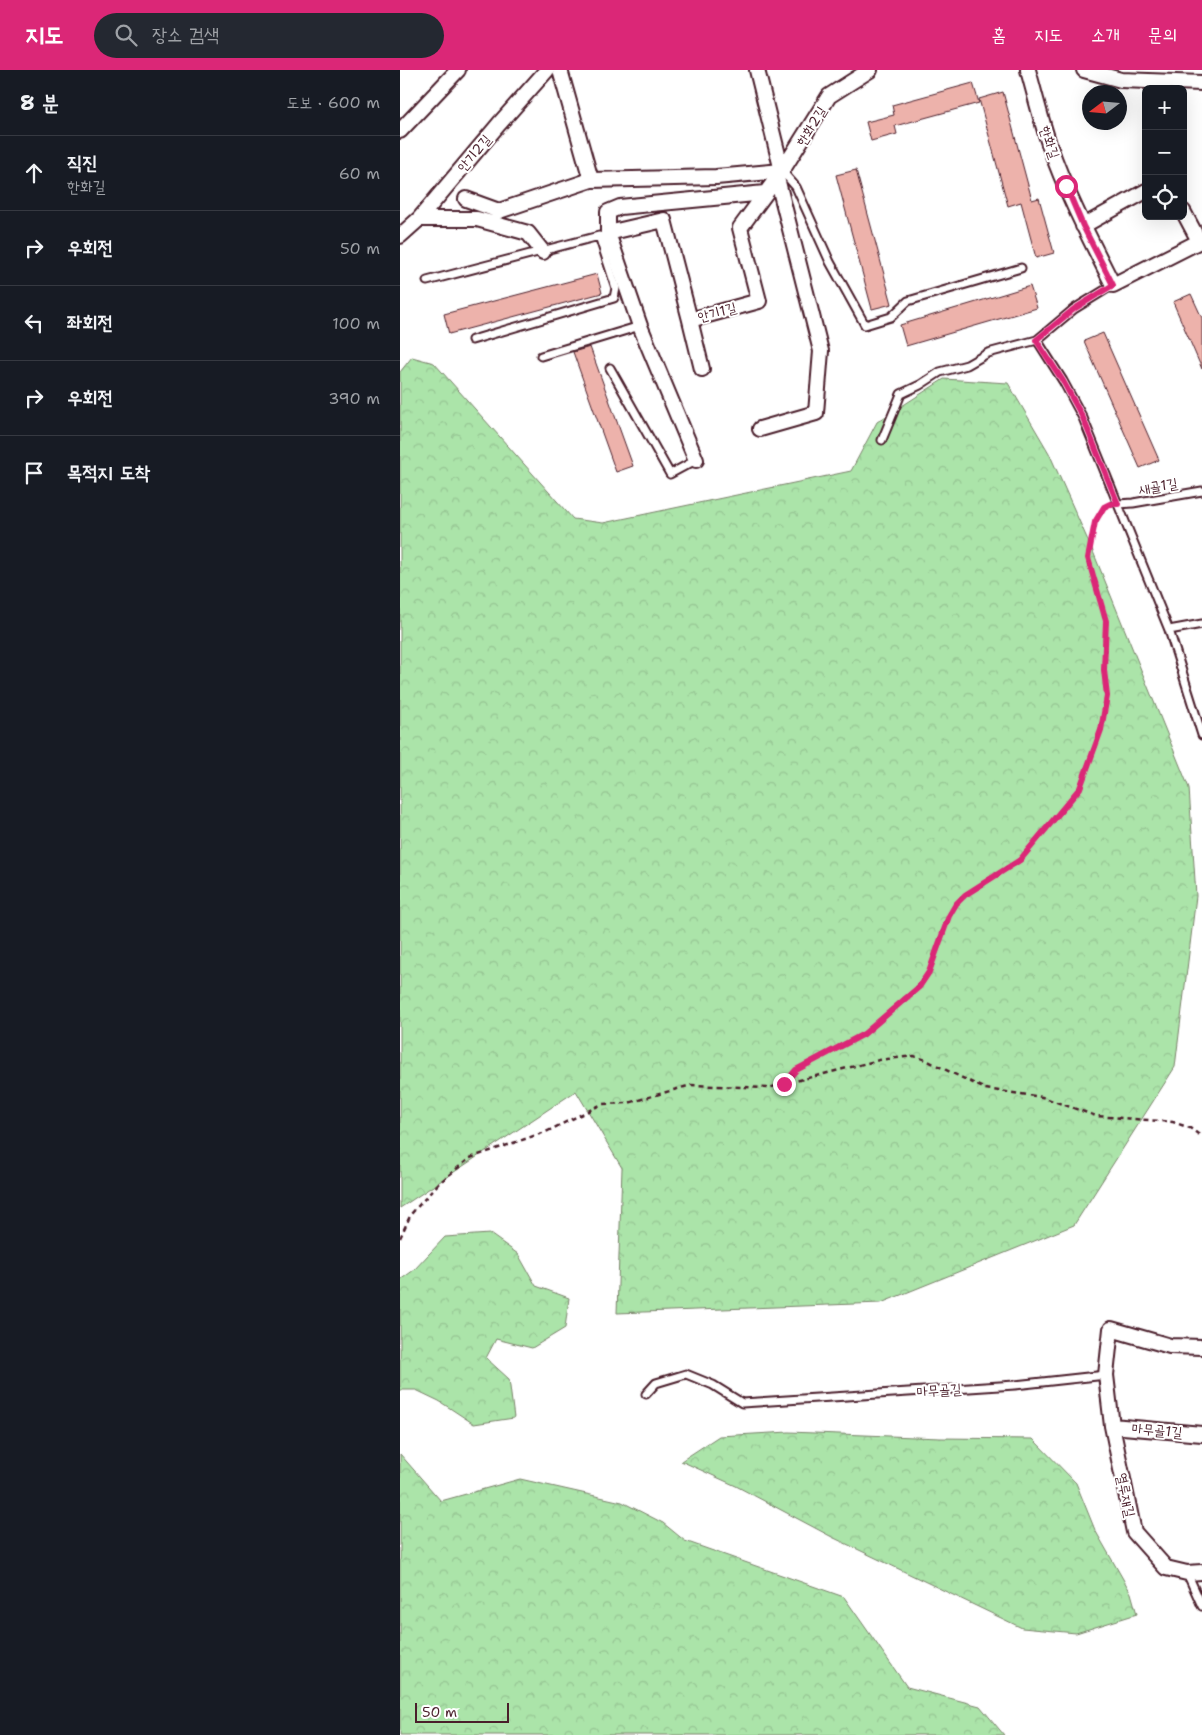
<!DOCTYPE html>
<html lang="ko">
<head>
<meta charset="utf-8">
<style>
  :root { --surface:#171b24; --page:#242831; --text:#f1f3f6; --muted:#9ea1a6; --line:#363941; --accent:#db2777 }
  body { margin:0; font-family:"Shantell Sans","Poor Story",sans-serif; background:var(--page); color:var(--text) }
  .controls { position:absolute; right:15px; top:15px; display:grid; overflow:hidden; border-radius:8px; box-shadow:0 5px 20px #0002 }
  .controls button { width:45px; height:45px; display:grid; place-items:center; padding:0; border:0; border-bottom:1px solid var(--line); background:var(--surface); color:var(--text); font:25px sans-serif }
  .compass { position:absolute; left:682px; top:15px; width:45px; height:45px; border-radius:50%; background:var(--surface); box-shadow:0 5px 20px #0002; rotate:254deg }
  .scale { position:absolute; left:15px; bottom:12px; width:94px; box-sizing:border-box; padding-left:5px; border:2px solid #4a1f2b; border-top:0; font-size:14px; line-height:18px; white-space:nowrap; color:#4a1f2b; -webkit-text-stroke:4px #fff; paint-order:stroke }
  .stop { position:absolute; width:15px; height:15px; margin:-11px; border:4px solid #db2777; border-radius:50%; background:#fff }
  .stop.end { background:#db2777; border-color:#fff; box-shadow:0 1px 5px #0008 }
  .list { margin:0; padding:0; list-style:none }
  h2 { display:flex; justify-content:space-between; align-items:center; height:65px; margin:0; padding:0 20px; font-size:21px }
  h2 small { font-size:16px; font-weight:400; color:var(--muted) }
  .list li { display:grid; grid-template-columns:32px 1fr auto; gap:15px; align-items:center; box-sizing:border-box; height:75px; padding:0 20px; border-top:1px solid var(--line) }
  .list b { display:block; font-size:19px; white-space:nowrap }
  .list p { margin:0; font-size:16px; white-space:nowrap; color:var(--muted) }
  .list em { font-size:16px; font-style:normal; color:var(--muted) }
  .icon { flex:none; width:28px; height:28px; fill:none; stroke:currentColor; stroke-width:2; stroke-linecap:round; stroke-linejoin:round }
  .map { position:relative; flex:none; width:802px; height:1665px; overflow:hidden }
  header { display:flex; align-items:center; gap:30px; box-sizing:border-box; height:70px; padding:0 25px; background:var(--accent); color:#fff }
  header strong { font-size:24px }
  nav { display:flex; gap:28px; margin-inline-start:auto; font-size:18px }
  .search { width:350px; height:45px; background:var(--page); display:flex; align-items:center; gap:12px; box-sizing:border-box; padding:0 18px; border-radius:28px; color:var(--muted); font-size:19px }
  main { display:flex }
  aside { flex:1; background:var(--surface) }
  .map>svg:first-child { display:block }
  .forest { fill:url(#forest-crowns); stroke:#7a826a }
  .building { fill:#edb2ab; stroke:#4a1f2b }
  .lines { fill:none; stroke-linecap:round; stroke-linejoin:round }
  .service-casing { stroke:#4a1f2b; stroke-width:11 }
  .minor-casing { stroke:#4a1f2b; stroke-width:18 }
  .path { stroke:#4a1f2b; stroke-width:2.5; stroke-dasharray:5 4; stroke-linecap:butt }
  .service { stroke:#fff; stroke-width:7 }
  .minor { stroke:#fff; stroke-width:14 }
  .route { stroke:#db2777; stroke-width:6 }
  .labels { text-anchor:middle; stroke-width:4; stroke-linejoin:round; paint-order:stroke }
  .street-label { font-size:14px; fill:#4a1f2b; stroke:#fff }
</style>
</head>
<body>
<header>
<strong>지도</strong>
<div class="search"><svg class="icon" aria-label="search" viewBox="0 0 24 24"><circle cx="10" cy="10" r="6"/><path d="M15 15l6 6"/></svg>장소 검색</div>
<nav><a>홈</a><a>지도</a><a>소개</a><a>문의</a></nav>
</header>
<main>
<aside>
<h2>8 분<small>도보 · 600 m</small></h2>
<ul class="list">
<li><svg class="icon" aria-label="ahead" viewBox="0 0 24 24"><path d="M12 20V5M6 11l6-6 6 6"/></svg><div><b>직진</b><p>한화길</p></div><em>60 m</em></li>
<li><svg class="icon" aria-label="right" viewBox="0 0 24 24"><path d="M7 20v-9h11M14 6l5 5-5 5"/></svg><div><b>우회전</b></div><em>50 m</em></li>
<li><svg class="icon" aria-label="left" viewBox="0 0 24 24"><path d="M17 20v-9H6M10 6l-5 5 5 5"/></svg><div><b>좌회전</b></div><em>100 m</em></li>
<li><svg class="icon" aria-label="right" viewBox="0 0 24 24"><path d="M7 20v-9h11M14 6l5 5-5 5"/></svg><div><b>우회전</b></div><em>390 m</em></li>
<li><svg class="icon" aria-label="arrive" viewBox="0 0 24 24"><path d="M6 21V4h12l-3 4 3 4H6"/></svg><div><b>목적지 도착</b></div></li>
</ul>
</aside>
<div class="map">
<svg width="802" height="1665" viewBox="0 0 802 1665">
  <defs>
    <pattern id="forest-crowns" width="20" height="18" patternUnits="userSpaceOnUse" patternTransform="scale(1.25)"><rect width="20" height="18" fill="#abe4a9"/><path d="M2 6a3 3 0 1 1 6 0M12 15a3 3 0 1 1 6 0" fill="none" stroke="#95c392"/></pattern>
  </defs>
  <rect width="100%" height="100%" fill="#fff"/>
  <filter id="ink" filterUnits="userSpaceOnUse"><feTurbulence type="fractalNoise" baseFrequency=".02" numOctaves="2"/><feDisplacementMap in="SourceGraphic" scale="10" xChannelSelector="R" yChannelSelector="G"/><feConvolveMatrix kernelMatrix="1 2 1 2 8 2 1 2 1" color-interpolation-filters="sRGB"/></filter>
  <g filter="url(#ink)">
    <path class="forest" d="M12 287 34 293 173 449 203 453 451 401 477 352 544 309 608 313 649 383 694 484 789 718 796 826 775 997 674 1155 481 1233 217 1243 222 1098 176 1021 0 1138V302Z
      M90 1164 118 1184 136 1216 169 1228 165 1258 132 1278 96 1269 86 1288 109 1309 114 1348 74 1354 39 1331 16 1320H0V1210L14 1200 45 1167Z
      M389 1362 540 1368 633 1369 676 1413 695 1460 731 1523 737 1544 676 1563 622 1558 432 1467 336 1416 281 1391 319 1366Z
      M0 1384 41 1431 120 1409 222 1432 263 1453 285 1471 444 1527 507 1617 580 1636 604 1665H0Z"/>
    <path class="building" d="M573 13 579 33 495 56 497 64 471 71 466 52 494 45 492 35Z
      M603 22 632 130 639 128 654 183 636 188 621 132 608 136 579 29Z
      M456 100 492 234 472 239 436 105Z
      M197 204 202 223 49 264 44 244Z
      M630 216 637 238 506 276 500 255Z
      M791 224 802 248V299L773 232Z
      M703 263 759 390 740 398 684 271Z
      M190 277 233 396 216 402 173 282Z"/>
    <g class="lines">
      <g class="service-casing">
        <path id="service" d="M382 101 396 117 430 192 465 255 491 247 508 231 621 198
          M27 211 199 166 216 218 214 228 72 270
          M637 270 663 311 683 348 769 560 802 665
          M141 286 240 256
          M210 298 270 404 296 390
          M482 370 501 324 520 315 540 302 567 295 588 283 637 270 674 239 713 215
          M718 434 733 433 802 421
          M769 560 802 554
          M246 1324 256 1313 286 1304 313 1315 342 1333 615 1315 706 1305
          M787 1503 802 1536"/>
      </g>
      <g class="minor-casing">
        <path id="minor" d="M160 0 191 110
          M357 0 382 101
          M628 0C635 25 641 50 649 74 666 123 690 169 713 215L802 170
          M684 0 721 10 802 13
          M0 61 58 0
          M66 129 99 141 191 110 316 107 382 101
          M783 141 799 171
          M19 149H77L128 163 143 182
          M683 156 746 121
          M208 163 264 150 290 250 359 231 340 158 382 101 429 26 470 0
          M0 166 19 149 99 54 147 0
          M290 250 302 299
          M360 359 416 343 421 281 377 108
          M296 390 240 256 208 163V142L220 137 365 123
          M802 1277 770 1276 711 1259 706 1305 712 1356 734 1462 766 1498 787 1503 802 1502
          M712 1356 802 1364"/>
      </g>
      <path class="path" d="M385 1012 396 1000 464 964 519 917 529 902 549 846 556 834 565 825 620 790 680 718 701 660 707 626 704 600 706 551 688 488 695 453 704 437 708 435
        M0 1168 11 1144 39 1113 70 1088 148 1061 202 1034 228 1033 291 1015 368 1018 479 990 514 986 526 990 585 1019 642 1027 696 1046 773 1052 790 1058 802 1067"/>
      <use href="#service" class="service"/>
      <use href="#minor" class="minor"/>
    </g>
  </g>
  <g class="lines" filter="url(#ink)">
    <path class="route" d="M384 1014 396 1000 464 964 519 917 529 902 549 846 556 834 565 825 620 790 680 718 701 660 707 626 704 600 706 551 688 488 695 452 704 437 710 434H718L683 348 663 311 636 270 674 239 713 215 683 156 666 116"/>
  </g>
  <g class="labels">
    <g class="street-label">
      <text transform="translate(411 56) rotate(-58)" y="5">한화2길</text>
      <text transform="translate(650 72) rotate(71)" y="5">한화길</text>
      <text transform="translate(74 83) rotate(-50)" y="5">안기2길</text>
      <text transform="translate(317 242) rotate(-15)" y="5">안기1길</text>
      <text transform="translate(758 416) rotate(-10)" y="5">새골1길</text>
      <text transform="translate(539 1320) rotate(-4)" y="5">마무골길</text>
      <text transform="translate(757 1360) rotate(5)" y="5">마무골1길</text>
      <text transform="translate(726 1425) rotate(78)" y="5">열루재길</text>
    </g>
  </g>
</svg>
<div class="controls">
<button>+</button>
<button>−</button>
<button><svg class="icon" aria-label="locate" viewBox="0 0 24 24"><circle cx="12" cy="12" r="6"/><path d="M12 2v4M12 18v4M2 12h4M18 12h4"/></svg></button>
</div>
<svg class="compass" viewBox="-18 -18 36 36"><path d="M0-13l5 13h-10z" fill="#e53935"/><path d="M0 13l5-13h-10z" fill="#9ea1a6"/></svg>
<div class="scale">50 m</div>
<div class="stop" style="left:666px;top:116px"></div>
<div class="stop end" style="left:384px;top:1014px"></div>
</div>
</main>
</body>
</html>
